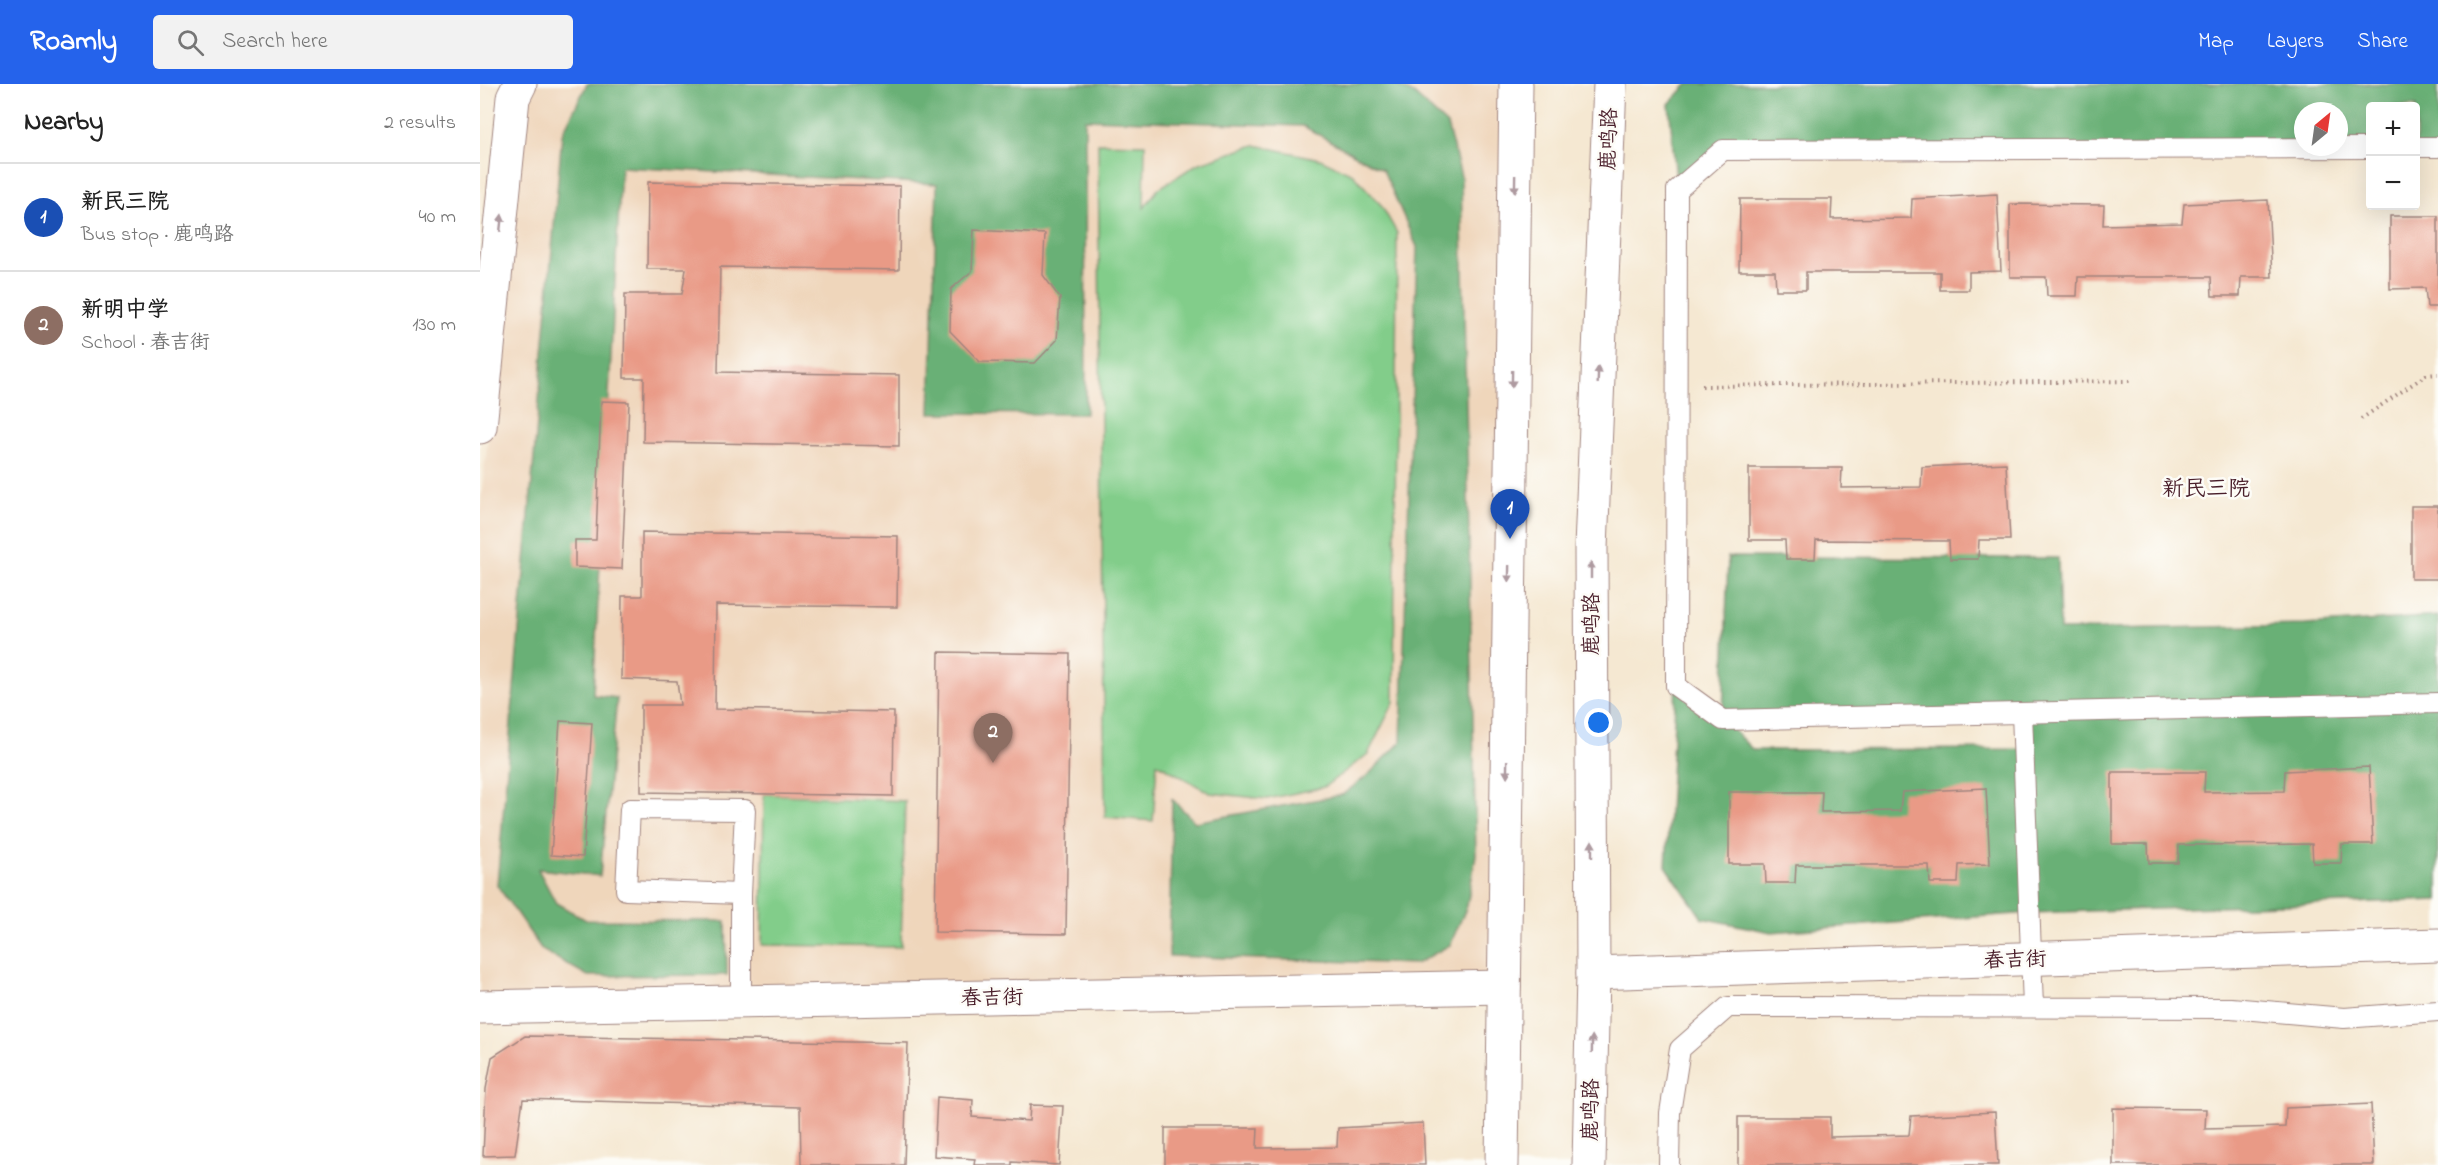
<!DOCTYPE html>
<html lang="en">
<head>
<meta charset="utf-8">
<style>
  :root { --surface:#fff; --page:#f2f2f2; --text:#222; --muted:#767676; --line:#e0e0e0; --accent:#2563eb }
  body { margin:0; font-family:"Indie Flower","LXGW WenKai TC",sans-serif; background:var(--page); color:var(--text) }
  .controls { position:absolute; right:18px; top:18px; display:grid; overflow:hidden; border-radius:6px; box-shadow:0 6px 24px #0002 }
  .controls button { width:54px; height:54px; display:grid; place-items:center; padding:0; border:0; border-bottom:2px solid var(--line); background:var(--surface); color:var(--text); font:30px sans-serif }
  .compass { position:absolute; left:1814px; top:18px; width:54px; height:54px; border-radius:50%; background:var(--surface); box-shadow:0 6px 24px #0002; rotate:29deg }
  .you { position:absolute; left:1119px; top:639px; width:21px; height:21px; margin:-15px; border:4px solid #fff; border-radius:50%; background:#1a73e8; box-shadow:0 0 0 9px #1a73e833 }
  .badge { display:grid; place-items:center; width:39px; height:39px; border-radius:50%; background:var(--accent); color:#fff; font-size:20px; font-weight:700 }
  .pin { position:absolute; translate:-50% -50px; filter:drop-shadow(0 2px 3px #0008) }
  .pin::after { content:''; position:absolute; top:32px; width:21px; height:18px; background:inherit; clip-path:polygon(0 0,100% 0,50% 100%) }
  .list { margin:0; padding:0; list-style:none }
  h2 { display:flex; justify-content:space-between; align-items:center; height:78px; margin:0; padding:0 24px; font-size:26px }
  h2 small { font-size:20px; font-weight:400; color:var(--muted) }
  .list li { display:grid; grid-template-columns:39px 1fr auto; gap:18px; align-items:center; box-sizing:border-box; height:108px; padding:0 24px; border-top:2px solid var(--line) }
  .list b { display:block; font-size:22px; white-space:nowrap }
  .list p { margin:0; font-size:20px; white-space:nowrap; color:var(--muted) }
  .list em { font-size:20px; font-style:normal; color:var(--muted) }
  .icon { flex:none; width:33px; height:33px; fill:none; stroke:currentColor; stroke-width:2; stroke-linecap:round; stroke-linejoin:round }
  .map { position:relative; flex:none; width:1958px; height:1081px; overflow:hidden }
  header { display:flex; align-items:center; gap:36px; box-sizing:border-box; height:84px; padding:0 30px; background:var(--accent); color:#fff }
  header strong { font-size:28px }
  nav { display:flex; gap:33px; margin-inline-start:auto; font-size:21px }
  .search { width:420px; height:54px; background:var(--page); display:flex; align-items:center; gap:15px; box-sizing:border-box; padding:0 21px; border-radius:6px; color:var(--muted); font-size:22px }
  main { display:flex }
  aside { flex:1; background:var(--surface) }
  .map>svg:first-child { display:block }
  .built { fill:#efd6bb }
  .green { fill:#82cd8a; stroke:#66765a; stroke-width:1.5 }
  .forest { fill:#69b076; stroke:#5a6850; stroke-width:1.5; fill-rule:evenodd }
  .building { fill:#e99a86 }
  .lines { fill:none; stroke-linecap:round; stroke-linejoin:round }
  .service-casing { stroke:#a0847e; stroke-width:22 }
  .tertiary-casing { stroke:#a0847e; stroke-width:35 }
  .secondary-casing { stroke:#a0847e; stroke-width:35 }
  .path { stroke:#a0847e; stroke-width:4; stroke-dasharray:1.5 4.5; stroke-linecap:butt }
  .service { stroke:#fff; stroke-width:20 }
  .tertiary { stroke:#fff; stroke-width:33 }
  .secondary { stroke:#fff; stroke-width:33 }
  .oneway { fill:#ae9aa0 }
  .labels { text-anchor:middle; stroke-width:5; stroke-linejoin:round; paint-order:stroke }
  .street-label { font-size:21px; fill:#4a1f2b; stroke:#fdfcf7 }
  .neighbourhood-label { font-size:22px; fill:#4a1f2b; stroke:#fdfcf7 }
</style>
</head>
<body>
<header>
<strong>Roamly</strong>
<div class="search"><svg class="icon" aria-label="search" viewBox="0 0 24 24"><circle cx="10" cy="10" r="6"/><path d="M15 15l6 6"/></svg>Search here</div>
<nav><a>Map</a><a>Layers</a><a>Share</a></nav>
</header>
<main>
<aside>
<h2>Nearby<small>2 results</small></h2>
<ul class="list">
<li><span class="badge" style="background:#1a4fb4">1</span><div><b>新民三院</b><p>Bus stop · 鹿鸣路</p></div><em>40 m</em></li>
<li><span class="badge" style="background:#8d6e63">2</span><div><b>新明中学</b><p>School · 春吉街</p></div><em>130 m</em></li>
</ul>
</aside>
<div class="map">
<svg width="1958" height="1081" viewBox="0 0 1958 1081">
  <rect width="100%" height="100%" fill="#fdfcf7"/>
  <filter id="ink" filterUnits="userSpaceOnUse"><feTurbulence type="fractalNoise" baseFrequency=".0167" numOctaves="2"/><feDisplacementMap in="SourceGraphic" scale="12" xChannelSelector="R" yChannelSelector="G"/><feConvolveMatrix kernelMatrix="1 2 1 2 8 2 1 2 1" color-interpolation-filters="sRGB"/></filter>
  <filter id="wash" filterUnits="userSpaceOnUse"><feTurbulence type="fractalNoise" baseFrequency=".008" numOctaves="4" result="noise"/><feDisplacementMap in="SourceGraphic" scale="24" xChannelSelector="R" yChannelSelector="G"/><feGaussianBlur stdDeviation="1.35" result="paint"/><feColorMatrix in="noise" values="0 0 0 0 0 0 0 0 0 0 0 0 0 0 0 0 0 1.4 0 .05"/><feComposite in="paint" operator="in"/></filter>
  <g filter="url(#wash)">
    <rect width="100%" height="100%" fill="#f5e8d2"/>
    <path class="built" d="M48 0H1036L1024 903 0 923V424Z"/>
    <path class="green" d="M618 59 665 60 664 124 678 105 717 80 775 61 840 75 873 90 901 121 917 149 914 618 888 670 844 703 787 715 730 709 677 679 673 737 625 733Z
      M284 710 425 717 421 863 282 861Z"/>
    <path class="forest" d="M107 0H914L934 10 967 41 981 92 996 771 987 822 970 861 936 880 689 872 692 715 715 738 862 711 888 691 921 658 937 163 903 86 823 42 605 35 606 330 450 329 457 100 141 83 113 611 137 614 120 792 58 785 76 819 106 836 246 837 247 891 108 892 62 866 17 801 82 50Z
      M1208 0H1958V63H1936V22H1890V64L1244 66 1197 106 1189 20ZM1823 27H1859V63H1823Z
      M1248 473 1578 474 1580 546 1825 541 1958 532V816L1550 829 1291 848 1222 834 1186 782 1196 602 1243 635ZM1542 629 1543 665 1273 666 1243 636Z"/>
    <g id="blocks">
      <path class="building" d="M168 98 420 102 419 186 240 183 238 288 419 291V362L163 358 164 294H144L145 210H202L206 185H167Z
        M1517 110 1521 187 1489 188V206H1460V188H1326V206H1296L1295 187H1259L1260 115H1352L1351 135 1431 134 1432 115Z
        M1788 116 1792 193H1761L1760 212H1732L1731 193H1598L1597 212H1567L1566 193H1530V120L1624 121 1623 141 1702 139 1704 120Z
        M1910 132H1958V223H1947L1945 204 1910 205Z
        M494 146 565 150 563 191 580 214 577 256 555 279 500 278 470 247 471 205 492 187Z
        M121 317 149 318 142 485 95 483V456H116Z
        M1526 379 1530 456H1499L1498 475H1470L1469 457 1336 456 1335 475H1306L1305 456H1269V384H1362L1361 404 1441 403 1442 383Z
        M1931 422H1958V495H1931Z
        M162 448 418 452 417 523 236 521 235 625 414 628 413 712 161 708V621H200L197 597 141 595 142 512H162Z
        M459 568 590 570 586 850 455 848Z
        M80 637 112 639 103 773 71 771Z
        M1889 683 1893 760H1862L1861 779H1833L1832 760 1699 761 1698 779H1669L1668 760H1632V688H1725L1724 708 1804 707 1805 687Z
        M1506 704 1510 780 1479 781 1478 799H1450L1449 781H1316L1315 799H1286L1285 780H1249V708H1342L1341 728 1420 727 1422 708Z
        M45 952 428 959 424 1081H321L320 1023 43 1015 35 1071 3 1072 6 1005 12 973Z
        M457 1013 493 1016 492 1033 549 1037 550 1021 583 1022 579 1081 532 1078V1081H494L495 1075 454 1072Z
        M1891 1020 1894 1081H1633V1024L1726 1025 1725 1045 1805 1043 1806 1024Z
        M1515 1028 1518 1081H1258V1033H1350V1053L1429 1051 1431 1032Z
        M943 1039 945 1081H685V1044H778L777 1064 857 1063 858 1044Z"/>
    </g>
  </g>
  <g filter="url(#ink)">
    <use href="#blocks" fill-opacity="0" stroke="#a0847e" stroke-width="1.5"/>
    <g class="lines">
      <g class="service-casing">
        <path id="service" d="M1936 63H1958
          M1890 64 1243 66 1197 106 1196 602 1243 636 1958 619
          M1542 629 1553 923
          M261 918V810L265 726 150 725 146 806 261 810
          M1189 1081 1190 1029 1200 965 1248 923 1751 924 1864 934 1958 927"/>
      </g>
      <g class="tertiary-casing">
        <path id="tertiary" d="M0 343 33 14 40 0
          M1113 889 1958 861
          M0 923 1024 903"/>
      </g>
      <g class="secondary-casing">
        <path id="secondary" d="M1022 1081 1036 0
          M1109 1081 1113 889 1111 464 1130 0"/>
      </g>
      <path class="path" d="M1222 302 1652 297
        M1881 335 1946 291 1958 290"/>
      <use href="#service" class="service"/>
      <use href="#tertiary" class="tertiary"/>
      <use href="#secondary" class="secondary"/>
    </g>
    <defs><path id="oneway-solid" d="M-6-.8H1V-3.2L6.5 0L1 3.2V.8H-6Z" transform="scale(1.5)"/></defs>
    <g class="oneway">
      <use href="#oneway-solid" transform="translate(1035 100) rotate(91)"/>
      <use href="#oneway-solid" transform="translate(21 139) rotate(-84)"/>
      <use href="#oneway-solid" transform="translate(1118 291) rotate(-88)"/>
      <use href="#oneway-solid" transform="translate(1032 295) rotate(91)"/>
      <use href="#oneway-solid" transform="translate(1111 486) rotate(-90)"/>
      <use href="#oneway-solid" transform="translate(1029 490) rotate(91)"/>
      <use href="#oneway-solid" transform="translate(1027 685) rotate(91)"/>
      <use href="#oneway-solid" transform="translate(1112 765) rotate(-90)"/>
      <use href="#oneway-solid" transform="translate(1112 960) rotate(-89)"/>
    </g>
  </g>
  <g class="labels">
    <g class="street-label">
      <text transform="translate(1128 55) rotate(-88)" y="7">鹿鸣路</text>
      <text transform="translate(1111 540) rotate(-90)" y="7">鹿鸣路</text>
      <text transform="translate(1535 875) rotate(-2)" y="7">春吉街</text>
      <text transform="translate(512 913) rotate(-1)" y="7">春吉街</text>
      <text transform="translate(1110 1026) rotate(-89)" y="7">鹿鸣路</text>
    </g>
    <g class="neighbourhood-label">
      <text x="1726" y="411">新民三院</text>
    </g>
  </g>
</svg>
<div class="controls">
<button>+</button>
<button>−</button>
</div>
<svg class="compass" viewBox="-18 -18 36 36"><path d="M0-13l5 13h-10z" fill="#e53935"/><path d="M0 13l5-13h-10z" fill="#767676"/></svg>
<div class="you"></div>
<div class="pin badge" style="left:1030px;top:455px;background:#1a4fb4">1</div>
<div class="pin badge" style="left:513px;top:679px;background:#8d6e63">2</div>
</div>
</main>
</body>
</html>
